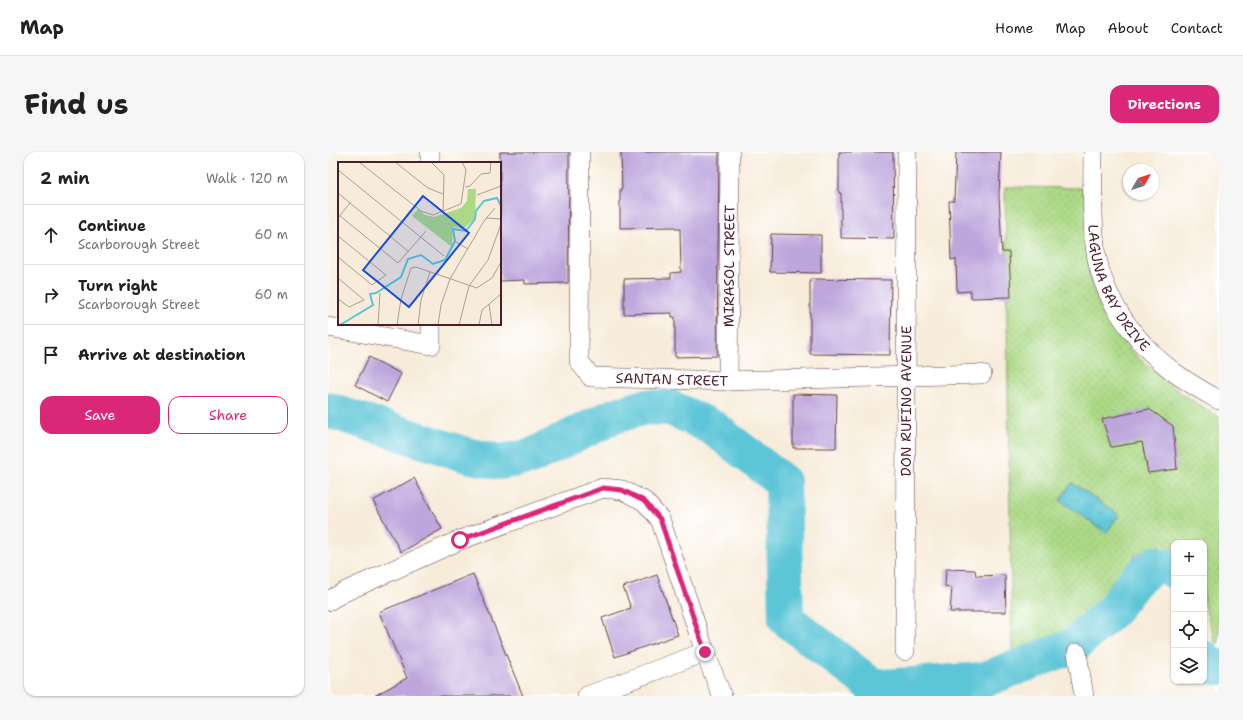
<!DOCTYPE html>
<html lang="en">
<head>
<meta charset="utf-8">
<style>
  :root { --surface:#fff; --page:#f6f6f6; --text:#202124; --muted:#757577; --line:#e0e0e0; --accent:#db2777 }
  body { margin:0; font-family:"Shantell Sans",sans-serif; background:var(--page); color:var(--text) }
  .controls { position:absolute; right:12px; bottom:12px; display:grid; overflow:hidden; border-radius:8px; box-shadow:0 1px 3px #0004 }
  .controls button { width:36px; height:36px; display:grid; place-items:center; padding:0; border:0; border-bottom:1px solid var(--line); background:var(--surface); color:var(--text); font:20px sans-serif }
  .compass { position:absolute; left:795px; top:12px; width:36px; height:36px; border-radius:50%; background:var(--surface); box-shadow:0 1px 3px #0004; rotate:51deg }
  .stop { position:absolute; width:12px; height:12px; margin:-9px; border:3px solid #db2777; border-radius:50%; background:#fff }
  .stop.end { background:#db2777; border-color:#fff; box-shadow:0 1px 4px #0008 }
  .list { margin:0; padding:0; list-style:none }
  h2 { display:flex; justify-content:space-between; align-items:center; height:52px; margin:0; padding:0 16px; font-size:17px }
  h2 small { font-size:13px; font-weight:400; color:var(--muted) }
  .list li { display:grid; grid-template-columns:26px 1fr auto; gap:12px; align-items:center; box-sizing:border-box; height:60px; padding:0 16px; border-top:1px solid var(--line) }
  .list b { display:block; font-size:15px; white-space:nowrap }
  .list p { margin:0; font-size:13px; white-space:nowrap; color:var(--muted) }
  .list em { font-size:13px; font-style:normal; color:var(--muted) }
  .actions { display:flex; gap:8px; padding:12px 16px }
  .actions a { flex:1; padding:9px 0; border:1px solid var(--accent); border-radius:12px; text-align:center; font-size:14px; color:var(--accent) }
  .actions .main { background:var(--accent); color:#fff }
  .icon { flex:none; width:22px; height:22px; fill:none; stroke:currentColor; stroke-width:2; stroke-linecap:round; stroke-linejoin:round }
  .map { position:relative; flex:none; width:891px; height:544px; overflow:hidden; border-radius:12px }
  header { display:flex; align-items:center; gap:24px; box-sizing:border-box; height:56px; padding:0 20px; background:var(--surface); border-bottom:1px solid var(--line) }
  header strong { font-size:19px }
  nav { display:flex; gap:22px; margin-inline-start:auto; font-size:14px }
  .intro { display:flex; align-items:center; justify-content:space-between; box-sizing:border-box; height:96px; padding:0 24px }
  h1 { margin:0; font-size:28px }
  .button { padding:10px 18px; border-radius:12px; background:var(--accent); color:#fff; font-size:14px; font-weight:700 }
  main { display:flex; gap:24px; padding:0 24px }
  aside { flex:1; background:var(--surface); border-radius:12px; box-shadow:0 1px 3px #0004 }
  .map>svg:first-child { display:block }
  .park { fill:url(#park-dots); stroke:#7b7c58 }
  .water { fill:url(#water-ripples); stroke:#527281 }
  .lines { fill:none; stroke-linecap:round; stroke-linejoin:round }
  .river { stroke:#5bc5d7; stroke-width:36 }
  .building { fill:#bda6dc }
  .street-casing { stroke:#643e45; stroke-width:20 }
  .street { stroke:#fff; stroke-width:19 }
  .route { stroke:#db2777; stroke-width:5 }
  .labels { text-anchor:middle; stroke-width:3; stroke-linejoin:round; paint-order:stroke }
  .street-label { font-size:14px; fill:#4a1f2b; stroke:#fff }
  .inset-river { fill:none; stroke:#5bc5d7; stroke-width:2 }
  .inset-road { fill:none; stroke:#b29a94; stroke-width:1 }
  .view { fill:#1d4ed8; fill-opacity:0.15; stroke:#1d4ed8; stroke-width:2 }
  .inset-edge { fill:none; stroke:#4a1f2b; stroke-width:2 }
</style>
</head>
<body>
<header>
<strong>Map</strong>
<nav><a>Home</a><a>Map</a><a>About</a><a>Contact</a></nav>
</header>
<div class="intro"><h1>Find us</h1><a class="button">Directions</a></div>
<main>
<aside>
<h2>2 min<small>Walk · 120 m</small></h2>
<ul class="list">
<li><svg class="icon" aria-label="ahead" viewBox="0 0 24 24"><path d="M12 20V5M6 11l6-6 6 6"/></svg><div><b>Continue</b><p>Scarborough Street</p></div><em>60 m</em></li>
<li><svg class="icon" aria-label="right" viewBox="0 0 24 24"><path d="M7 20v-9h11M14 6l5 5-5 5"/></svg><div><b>Turn right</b><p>Scarborough Street</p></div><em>60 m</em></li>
<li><svg class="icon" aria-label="arrive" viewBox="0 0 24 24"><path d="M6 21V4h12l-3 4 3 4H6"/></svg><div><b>Arrive at destination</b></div></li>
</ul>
<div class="actions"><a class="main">Save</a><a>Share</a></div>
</aside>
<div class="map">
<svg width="891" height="544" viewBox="0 0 891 544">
  <defs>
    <pattern id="park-dots" width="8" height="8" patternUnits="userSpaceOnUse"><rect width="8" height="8" fill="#acd986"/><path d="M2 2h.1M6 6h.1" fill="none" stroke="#96ba74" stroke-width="1.8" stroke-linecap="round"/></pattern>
    <pattern id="water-ripples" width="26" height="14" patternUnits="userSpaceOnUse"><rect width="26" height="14" fill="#5bc5d7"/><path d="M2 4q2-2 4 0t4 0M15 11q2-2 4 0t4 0" fill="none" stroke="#4d9faf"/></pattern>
  </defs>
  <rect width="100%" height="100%" fill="#fff"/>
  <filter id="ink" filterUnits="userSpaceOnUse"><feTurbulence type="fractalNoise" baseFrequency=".025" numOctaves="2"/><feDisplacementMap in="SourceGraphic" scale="8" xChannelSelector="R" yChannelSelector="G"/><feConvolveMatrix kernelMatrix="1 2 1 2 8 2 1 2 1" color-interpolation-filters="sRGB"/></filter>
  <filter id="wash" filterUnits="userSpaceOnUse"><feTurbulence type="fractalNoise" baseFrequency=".012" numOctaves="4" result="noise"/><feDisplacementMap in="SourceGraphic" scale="16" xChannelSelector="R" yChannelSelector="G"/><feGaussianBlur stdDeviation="0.9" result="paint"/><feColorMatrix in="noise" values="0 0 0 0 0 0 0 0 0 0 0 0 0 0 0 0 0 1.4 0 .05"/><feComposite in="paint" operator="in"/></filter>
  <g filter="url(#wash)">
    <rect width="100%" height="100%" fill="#f7ecda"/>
    <path class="park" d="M677 35 759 36 761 122 773 159 806 202 854 242 891 265V491L887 490 876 453V391H846V403L836 393 808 402 779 455 727 485 684 506Z"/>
    <path class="water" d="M744 331 791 363 778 381 732 348Z"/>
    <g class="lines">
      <path class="river" d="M0 258 139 303 171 310 202 305 286 264 317 255 343 256 384 275 455 330 458 467 542 532 555 535 655 528 745 494 784 459 806 430 827 412 843 416 846 419
        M876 506 883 515H891"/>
    </g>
    <g id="blocks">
      <path class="building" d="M172 0H241L240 131 197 132V128L172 129Z
        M293 0H391L389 204 347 205V165H344V161L296 162V127L343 126V121L353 120 352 77H347V75L292 76V37H294Z
        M511 0H565L566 87 513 86V41H511Z
        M628 0H673L671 43 674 100H681L683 145 643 146V139L629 140 628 107 623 108 621 49H626Z
        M443 82 493 83V121L442 120Z
        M482 127 563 128 562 203 482 202Z
        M41 205 73 222 59 250 27 233Z
        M465 242 509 243 508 296H465Z
        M821 257 845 274 849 317 820 321 814 290 783 295 774 267Z
        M86 326 114 377 73 400 45 349Z
        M618 417 647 418 648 424 677 423 678 460H622L624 436 617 434Z
        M145 422 195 544H46L79 526 51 460Z
        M329 423 350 483 287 505 274 466 303 456 295 435Z"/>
    </g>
  </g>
  <g filter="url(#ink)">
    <use href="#blocks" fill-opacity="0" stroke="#643e45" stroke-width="1"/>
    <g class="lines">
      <g class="street-casing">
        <g id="street">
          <path d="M102 0V11"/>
          <path id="s1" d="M252 0 251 209 263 225 400 229 654 222"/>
          <path id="s2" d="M765 0C765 33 763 68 768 101 776 149 808 192 847 221 861 231 876 240 891 248"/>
          <path d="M0 175 103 193V172"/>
          <path id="s3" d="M400 229 402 0"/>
          <path d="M0 449 16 440 132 388 275 336 294 338 316 349 332 367 377 500 394 544"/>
          <path id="s4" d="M577 499 579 0"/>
          <path d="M749 501 756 544"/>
          <path d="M259 544 377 500"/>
        </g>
      </g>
      <use href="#street" class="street"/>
    </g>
  </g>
  <g class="lines" filter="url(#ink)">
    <path class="route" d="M132 388 275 336 294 338 316 349 332 367 377 500"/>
  </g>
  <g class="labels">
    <g class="street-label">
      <text dy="5" stroke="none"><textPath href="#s3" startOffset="115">MIRASOL STREET</textPath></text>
      <text dy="5" stroke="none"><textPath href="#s2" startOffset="142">LAGUNA BAY DRIVE</textPath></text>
      <text dy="5" stroke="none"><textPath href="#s1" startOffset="310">SANTAN STREET</textPath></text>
      <text dy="5" stroke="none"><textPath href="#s4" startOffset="250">DON RUFINO AVENUE</textPath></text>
    </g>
  </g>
  <g transform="translate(10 10)">
    <rect width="163" height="163" fill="#f7ecda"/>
    <path d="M130 27H138L137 56 126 67 115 65 114 85 74 54 80 47 87 53 96 55 123 46 129 39Z" fill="#acd986"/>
    <path class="inset-river" d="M2 163 35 143 32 132 38 131 63 115 70 97 83 93 95 102 107 98 117 79 115 67 128 69 137 57 138 49 146 39 159 36 163 44"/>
    <path class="inset-road" d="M21 0 83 49 95 53 123 42 128 8 124 0M57 0 90 26 105 32M93 0 106 13 105 51M0 8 106 94M127 25 132 24 143 12 152 11 153 0M0 31 71 90M139 33 163 24M2 54 60 101 88 69M0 56 12 41M148 56 163 57M0 74 48 113 34 123 0 95M118 80 130 87M0 116 26 138 11 145 0 137M151 142 154 163M40 163 42 131M59 163 63 137 73 106 78 105 139 126 154 116 163 100M80 163 83 138 92 110M100 163 103 143 112 117 146 59 157 46M121 163 131 124 150 98 163 62M141 163 144 148 163 132"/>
    <path class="view" d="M85 34 131 71 71 145 25 108Z"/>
    <rect width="163" height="163" class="inset-edge"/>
  </g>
</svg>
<div class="controls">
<button>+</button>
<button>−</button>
<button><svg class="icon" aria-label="locate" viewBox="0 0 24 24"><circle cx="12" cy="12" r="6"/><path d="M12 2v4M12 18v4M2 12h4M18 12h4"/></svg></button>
<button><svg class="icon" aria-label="layers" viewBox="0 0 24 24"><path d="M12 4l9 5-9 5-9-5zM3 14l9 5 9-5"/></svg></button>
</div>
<svg class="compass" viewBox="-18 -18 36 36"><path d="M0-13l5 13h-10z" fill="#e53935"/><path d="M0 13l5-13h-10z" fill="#757577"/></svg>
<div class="stop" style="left:132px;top:388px"></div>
<div class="stop end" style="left:377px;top:500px"></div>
</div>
</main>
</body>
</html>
